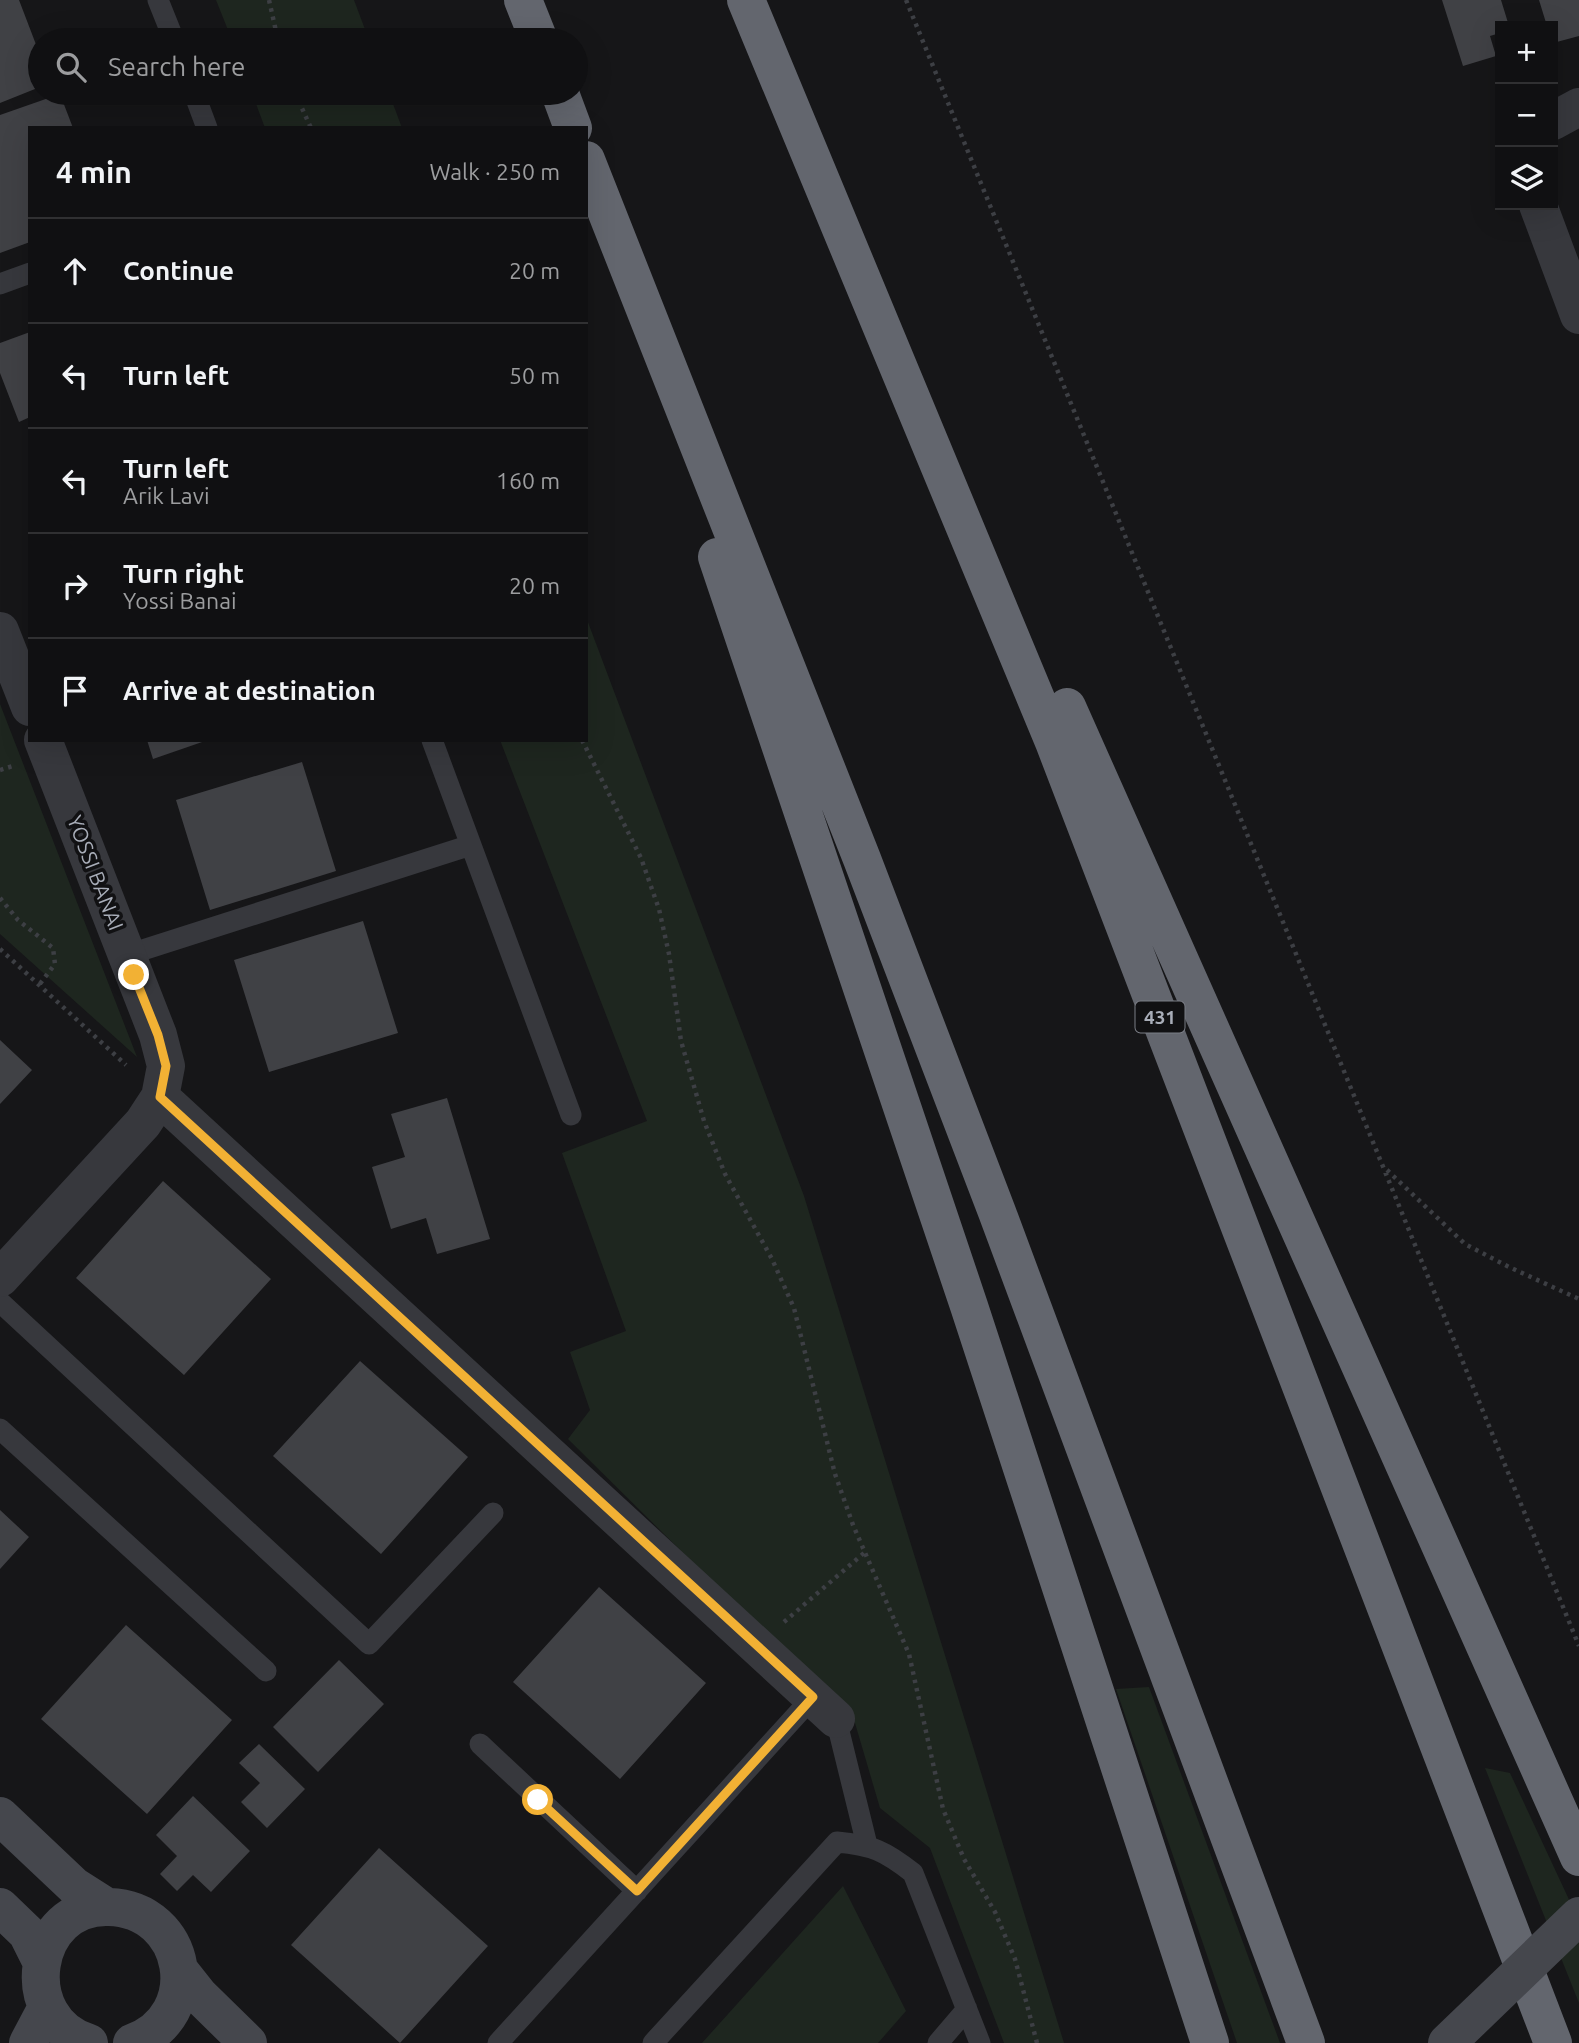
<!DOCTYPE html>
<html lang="en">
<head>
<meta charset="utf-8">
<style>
  :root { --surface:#101012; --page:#1e1e20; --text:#f1f3f6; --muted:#9c9d9f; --line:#303032 }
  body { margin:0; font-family:Ubuntu,sans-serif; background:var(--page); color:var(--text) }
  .controls { position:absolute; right:21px; top:21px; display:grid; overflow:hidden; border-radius:0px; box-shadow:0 7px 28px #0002 }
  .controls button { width:63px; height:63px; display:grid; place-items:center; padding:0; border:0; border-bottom:2px solid var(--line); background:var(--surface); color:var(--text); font:35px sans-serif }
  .stop { position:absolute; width:21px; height:21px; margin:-16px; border:5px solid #f2b134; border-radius:50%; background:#fff }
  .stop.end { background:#f2b134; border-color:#fff; box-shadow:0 2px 7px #0008 }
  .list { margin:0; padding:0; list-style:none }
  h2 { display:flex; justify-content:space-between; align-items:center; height:91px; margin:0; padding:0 28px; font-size:30px }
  h2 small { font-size:23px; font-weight:400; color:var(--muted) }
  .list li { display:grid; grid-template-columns:46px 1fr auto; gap:21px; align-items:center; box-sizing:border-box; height:105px; padding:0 28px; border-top:2px solid var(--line) }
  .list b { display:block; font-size:26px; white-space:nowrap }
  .list p { margin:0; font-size:23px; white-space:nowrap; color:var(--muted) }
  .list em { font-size:23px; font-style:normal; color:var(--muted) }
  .icon { flex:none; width:38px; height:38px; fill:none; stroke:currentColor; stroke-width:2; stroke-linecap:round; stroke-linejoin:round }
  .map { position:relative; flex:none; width:1579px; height:2043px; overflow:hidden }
  .search { position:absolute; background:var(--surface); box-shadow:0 7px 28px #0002; left:28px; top:28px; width:560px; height:77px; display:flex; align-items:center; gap:18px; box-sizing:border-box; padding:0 24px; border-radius:38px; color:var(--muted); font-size:26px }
  .panel { position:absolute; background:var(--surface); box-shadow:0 7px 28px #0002; left:28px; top:126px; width:560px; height:616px; border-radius:0px }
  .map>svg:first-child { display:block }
  .green { fill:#1e261f }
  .building { fill:#404145 }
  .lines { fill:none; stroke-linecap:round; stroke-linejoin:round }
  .path { stroke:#3d3f44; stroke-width:4.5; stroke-dasharray:3.5 5; stroke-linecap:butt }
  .lane { stroke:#37383d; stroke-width:21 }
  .street { stroke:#37383d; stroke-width:38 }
  .secondary { stroke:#45474d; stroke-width:38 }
  .highway { stroke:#63666e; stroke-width:38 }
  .secondary-bridge { stroke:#45474d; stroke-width:38 }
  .route { stroke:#f2b134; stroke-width:9 }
  .labels { text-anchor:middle; stroke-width:7; stroke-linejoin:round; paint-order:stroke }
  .shield { fill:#111113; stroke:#7b7e86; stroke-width:2 }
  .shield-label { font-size:19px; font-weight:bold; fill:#a8adb8 }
  .street-label { font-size:21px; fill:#a8adb8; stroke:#111113 }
</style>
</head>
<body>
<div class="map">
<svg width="1579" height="2043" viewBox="0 0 1579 2043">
  <rect width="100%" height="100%" fill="#161618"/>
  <path class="green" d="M216 0H354L369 40H232Z
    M252 93H389L402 128H265Z
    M586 617 804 1196 1064 2043H1004L930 1848 880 1808 855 1723 568 1439 590 1410 570 1352 626 1331 562 1153 647 1121 500 740H586Z
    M0 704 137 1057 0 934Z
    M1149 1687 1280 2043H1237L1116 1689Z
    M1485 1768 1510 1773 1579 1921V2003Z
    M843 1886 906 2011 878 2043H702Z"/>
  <path class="building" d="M0 0H19L40 55V87L0 103Z
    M1442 0H1501L1509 26H1500V33L1490 36 1496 56 1463 66Z
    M1539 0H1579V36L1553 43V26H1547Z
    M60 94 73 128H30V242L0 253V115Z
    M30 332V417L19 422 0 373V343Z
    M147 740H205V741L153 759Z
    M302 762 336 871 210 910 176 800Z
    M363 921 398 1033 269 1072 234 960Z
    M0 1040 32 1070 0 1104Z
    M447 1098 490 1239 437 1254 426 1218 391 1229 372 1167 405 1157 391 1114Z
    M163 1181 271 1279 184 1375 76 1278Z
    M360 1361 468 1457 381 1554 273 1456Z
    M0 1510 29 1537 0 1569Z
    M599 1587 706 1683 620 1779 513 1682Z
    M126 1625 232 1720 147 1814 41 1719Z
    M339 1660 384 1704 318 1772 273 1727Z
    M259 1744 305 1789 267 1828 241 1802 260 1783 239 1763Z
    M193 1796 250 1851 211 1892 193 1875 177 1891 160 1874 177 1856 156 1835Z
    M379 1848 488 1946 400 2043 291 1945Z"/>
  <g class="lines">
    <path class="path" d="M269 0 278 40
      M906 0 1579 1646
      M295 93 311 128
      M582 740 641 858 659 909 669 954 681 1041 704 1121 725 1174 772 1259 794 1308 835 1474 853 1525 909 1654 943 1809 964 1859 995 1912 1015 1959 1037 2043
      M0 770 13 766
      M0 898 18 920 53 948 55 964 39 985
      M0 949 126 1065
      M1387 1170 1465 1244 1509 1267 1579 1299
      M784 1622 864 1553"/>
    <path class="lane" d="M158 0 174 40
      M194 93 207 128
      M0 284 30 273
      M432 740 571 1115
      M127 955 471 845
      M0 1302 369 1644 493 1513
      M0 1429 266 1671
      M836 1719 867 1845
      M480 1744 637 1891
      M498 2043 813 1697
      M653 2043 837 1842C872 1845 885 1851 913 1873L980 2043
      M938 2043 967 2009"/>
    <path class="street" d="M1553 121 1579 107
      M1538 205 1579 315
      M0 631 30 707
      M160 1097 836 1719
      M0 1278 143 1123 160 1097 166 1066 158 1035 43 740"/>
    <path class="secondary" d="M0 1816 74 1886 107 1907
      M0 1907 27 1933 41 1961
      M180 1971 199 1995 248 2043
      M28 2043 47 2007
      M89 2043C14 2020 31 1904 109 1907 188 1909 207 2016 132 2043"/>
    <path class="highway" d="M523 0 539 40
      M746 0 1054 742 1553 2043
      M560 93 573 128
      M586 160 862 859 997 1212 1306 2043
      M717 557 969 1306 1210 2043
      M1067 707 1579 1857"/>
    <path class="secondary-bridge" d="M1447 2043 1579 1916"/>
  </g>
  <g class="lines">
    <path class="route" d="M134 975 158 1035 166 1066 160 1097 813 1697 637 1891 538 1800"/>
  </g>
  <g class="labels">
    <rect class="shield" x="1135.5" y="1001.5" width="49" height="31" rx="5"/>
    <g class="shield-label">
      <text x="1160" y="1024">431</text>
    </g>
    <g class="street-label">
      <text transform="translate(95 873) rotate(69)" y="7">YOSSI BANAI</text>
    </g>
  </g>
</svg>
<div class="controls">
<button>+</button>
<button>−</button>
<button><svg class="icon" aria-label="layers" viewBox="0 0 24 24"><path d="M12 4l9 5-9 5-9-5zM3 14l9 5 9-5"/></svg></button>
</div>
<div class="stop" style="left:538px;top:1800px"></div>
<div class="stop end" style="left:134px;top:975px"></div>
<div class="search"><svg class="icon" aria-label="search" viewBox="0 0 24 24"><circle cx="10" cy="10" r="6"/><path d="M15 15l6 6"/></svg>Search here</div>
<section class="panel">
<h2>4 min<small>Walk · 250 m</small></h2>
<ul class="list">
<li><svg class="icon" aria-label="ahead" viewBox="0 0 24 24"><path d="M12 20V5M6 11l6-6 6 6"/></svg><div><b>Continue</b></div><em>20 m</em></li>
<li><svg class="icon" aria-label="left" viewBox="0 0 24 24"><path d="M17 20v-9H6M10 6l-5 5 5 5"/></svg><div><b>Turn left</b></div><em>50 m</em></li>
<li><svg class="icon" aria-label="left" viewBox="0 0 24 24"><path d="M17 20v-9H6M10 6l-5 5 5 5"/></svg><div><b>Turn left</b><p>Arik Lavi</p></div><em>160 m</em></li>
<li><svg class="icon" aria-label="right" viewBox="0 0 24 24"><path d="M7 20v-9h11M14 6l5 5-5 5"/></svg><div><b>Turn right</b><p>Yossi Banai</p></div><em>20 m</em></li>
<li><svg class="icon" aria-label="arrive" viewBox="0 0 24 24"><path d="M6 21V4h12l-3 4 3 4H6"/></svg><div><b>Arrive at destination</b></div></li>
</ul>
</section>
</div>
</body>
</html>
